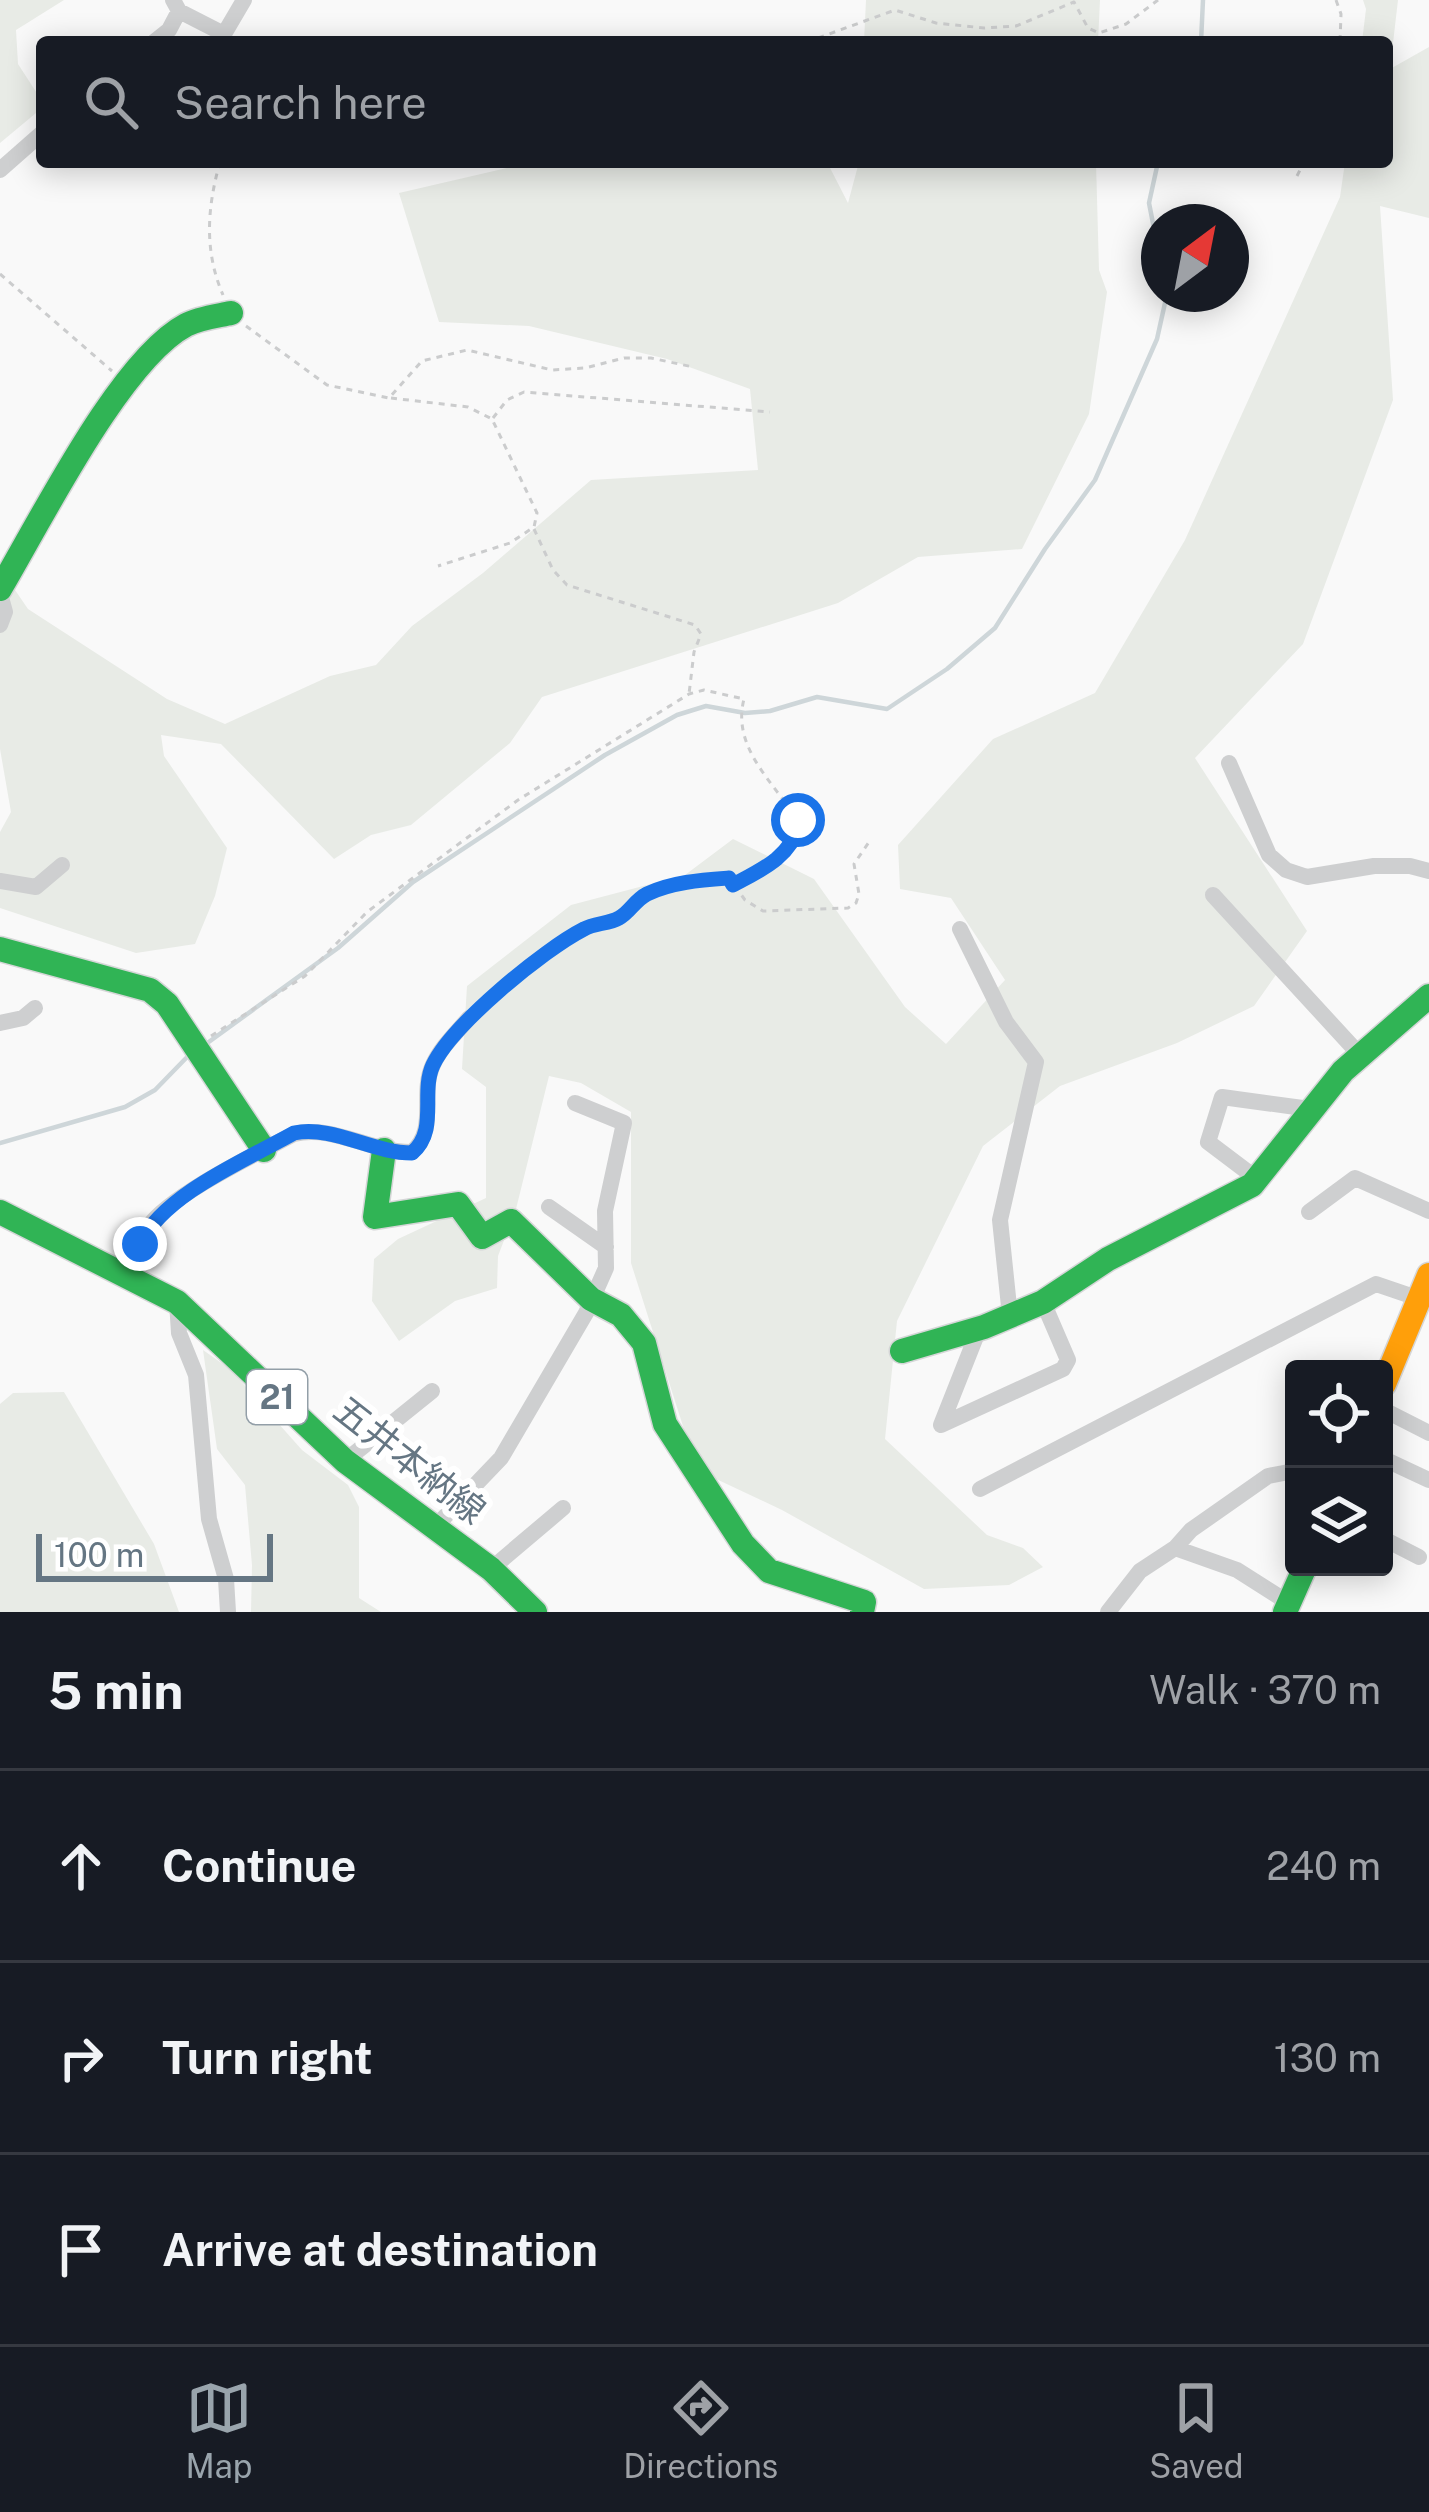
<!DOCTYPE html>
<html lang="en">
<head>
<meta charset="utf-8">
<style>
  :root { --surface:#171b24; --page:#20242c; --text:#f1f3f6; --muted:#9ea1a6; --line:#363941; --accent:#99a4ac }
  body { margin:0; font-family:"Public Sans","Noto Sans JP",sans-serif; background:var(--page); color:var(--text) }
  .controls { position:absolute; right:36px; bottom:36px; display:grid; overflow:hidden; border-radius:12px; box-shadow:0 6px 30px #0003 }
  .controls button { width:108px; height:108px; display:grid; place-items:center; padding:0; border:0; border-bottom:3px solid var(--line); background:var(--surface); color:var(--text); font:60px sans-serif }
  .compass { position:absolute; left:1141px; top:204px; width:108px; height:108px; border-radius:50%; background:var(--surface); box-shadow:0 6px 30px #0003; rotate:32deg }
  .scale { position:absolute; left:36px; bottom:30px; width:237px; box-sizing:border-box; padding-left:12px; border:6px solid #657683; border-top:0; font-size:33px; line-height:42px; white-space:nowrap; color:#657683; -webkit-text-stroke:9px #fff; paint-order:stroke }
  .stop { position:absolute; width:36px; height:36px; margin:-27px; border:9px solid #1a73e8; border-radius:50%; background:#fff }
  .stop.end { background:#1a73e8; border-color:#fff; box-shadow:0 3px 12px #0008 }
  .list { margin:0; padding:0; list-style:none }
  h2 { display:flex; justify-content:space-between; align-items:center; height:156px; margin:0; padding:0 48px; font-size:51px }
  h2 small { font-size:39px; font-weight:400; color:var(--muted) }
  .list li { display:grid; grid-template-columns:78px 1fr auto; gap:36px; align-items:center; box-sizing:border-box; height:192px; padding:0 48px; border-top:3px solid var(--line) }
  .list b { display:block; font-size:45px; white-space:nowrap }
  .list em { font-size:39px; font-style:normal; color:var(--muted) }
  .icon { flex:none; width:66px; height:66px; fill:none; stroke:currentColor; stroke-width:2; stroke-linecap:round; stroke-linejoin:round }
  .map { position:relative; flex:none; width:1429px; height:1612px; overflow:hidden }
  .search { position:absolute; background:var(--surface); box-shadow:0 6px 30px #0003; left:36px; right:36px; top:36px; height:132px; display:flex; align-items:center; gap:30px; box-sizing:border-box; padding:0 42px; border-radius:12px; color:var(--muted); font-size:45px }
  .sheet { height:732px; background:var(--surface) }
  nav { display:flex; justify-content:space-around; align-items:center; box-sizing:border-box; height:168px; border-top:3px solid var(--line); background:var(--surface); font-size:33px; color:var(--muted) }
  nav a { display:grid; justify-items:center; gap:6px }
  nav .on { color:var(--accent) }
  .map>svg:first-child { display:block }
  .green { fill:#e8ebe6 }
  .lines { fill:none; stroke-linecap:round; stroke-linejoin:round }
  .stream { stroke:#ced6d9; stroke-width:4.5 }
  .fast-casing { stroke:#d5d6d7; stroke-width:27 }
  .slow-casing { stroke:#d5d6d7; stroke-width:27 }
  .path { stroke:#cbcccd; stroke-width:3; stroke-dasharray:6 6; stroke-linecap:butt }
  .street { stroke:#cecfd0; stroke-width:16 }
  .fast { stroke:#30b455; stroke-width:24 }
  .slow { stroke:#ff9f0a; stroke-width:24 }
  .route { stroke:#1a73e8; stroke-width:15 }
  .labels { text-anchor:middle; stroke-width:12; stroke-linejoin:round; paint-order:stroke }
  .shield { fill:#fff; stroke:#939fa8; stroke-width:3 }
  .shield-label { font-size:33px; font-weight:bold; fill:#657683 }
  .street-label { font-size:36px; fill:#657683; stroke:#fff }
</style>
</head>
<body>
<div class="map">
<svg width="1429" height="1612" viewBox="0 0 1429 1612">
  <rect width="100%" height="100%" fill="#f9f9f9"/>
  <path class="green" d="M0 0H64L16 30 18 64 42 101V108L0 143Z
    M866 0H1100L1098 42H864Z
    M1363 0H1398L1390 69 1429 47V218L1380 206 1393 400 1303 644 1195 758 1307 931 1254 1006 1177 1043 1060 1086 983 1146 897 1321 885 1439 987 1535 1023 1548 1043 1567 1009 1585 924 1589 782 1510 697 1470 631 1263V1112L581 1083 549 1076 516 1209 498 1256 497 1288 455 1301 399 1341 372 1301 374 1259 398 1239 486 1198V1087L462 1069 467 986 571 905 685 875 733 839 814 879 905 1007 946 1044 1005 980 951 898 900 889 898 845 993 739 1095 693 1185 540 1340 197 1345 162H1387V42H1362L1366 9Z
    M533 162H827L848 203 859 162H1096L1099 270 1107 292 1089 414 1022 549 918 557 838 603 542 697 510 743 411 825 371 835 334 859 221 744 161 735 164 756 227 848 215 896 195 944 136 953 0 908V832L11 812 0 749V568L28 609 167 699 225 724 330 676 376 665 412 626 483 573 591 480 758 470 750 389 667 359 529 326 439 322 399 193Z
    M203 1350 230 1369 302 1450 348 1485 359 1507V1598L381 1612H251L252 1565 245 1485 217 1449Z
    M64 1392 154 1544 179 1612H0V1404L13 1393Z"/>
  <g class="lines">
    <path class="stream" d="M1201 42 1203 0
      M1158 162 1149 203 1159 254
      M206 1044 338 948 413 882 605 755 677 715 706 706 745 713 770 711 817 697 887 709 947 669 995 628 1045 549 1095 480 1157 339 1167 294
      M0 1143 125 1107 155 1090 191 1053"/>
    <g class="fast-casing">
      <path id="fast" d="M0 589C40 522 120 360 186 325 199 318 217 316 231 313
        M0 949 150 990 167 1004 264 1150
        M384 1150 375 1217 458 1204 482 1237 511 1221 591 1299 621 1315 644 1343 665 1424 743 1544 769 1571 864 1602 862 1612
        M0 1212 177 1302 345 1461 491 1569 535 1612
        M902 1351 984 1327 1043 1302 1108 1259 1252 1185 1343 1071 1429 996
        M1285 1612 1305 1567"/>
    </g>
    <g class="slow-casing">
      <path id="slow" d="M1384 1384 1429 1275"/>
    </g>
    <path class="path" d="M1336 0 1341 14 1340 42
      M807 42 895 10 936 23 984 28 1016 26 1074 2 1088 28 1099 33 1126 24 1158 0
      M220 162C207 208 204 251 223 295
      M1297 176 1304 162
      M0 274 112 371
      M246 326 327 385 389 398 422 361 467 350 552 370 585 368 624 358H651L693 367
      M391 398 468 407 492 419 537 513 534 527 510 543 438 566
      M493 418 507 400 524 392 770 412
      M534 529 553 570 567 585 695 625 701 634 694 652 689 694
      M480 1010 585 927 622 917 630 906 648 894 683 883 729 878 745 900 763 911 848 908 856 903 859 894 854 864 871 839
      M211 1036 305 976 367 912 518 800 689 694 704 690 744 699C731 749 776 784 800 824 789 858 763 869 733 885"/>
    <path class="street" d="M179 11 224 34 244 0
      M154 42 169 30 179 11 173 0
      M0 170 42 133
      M0 594 5 612 0 625
      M1229 763 1269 855 1286 870 1307 877 1374 866H1410L1429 871
      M0 881 36 887 62 865
      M1213 895 1359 1054
      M960 929 1006 1022 1036 1062 1000 1220 1010 1316
      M0 1023 23 1018 35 1008
      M1257 1179 1208 1142 1222 1097 1310 1109
      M549 1207 606 1247
      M1309 1212 1355 1178 1429 1211
      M133 1282C136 1264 138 1243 148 1227 170 1195 258 1153 294 1134 333 1124 372 1153 412 1152 438 1129 420 1095 432 1067 440 1048 456 1033 469 1018
      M177 1302 179 1333 196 1375 209 1519 226 1579 228 1612
      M979 1329 941 1425 1063 1369 1068 1360 1043 1302
      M1384 1410 1429 1433
      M1384 1459 1429 1480
      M345 1461 432 1391
      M980 1489 1376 1284 1420 1299
      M435 1527 501 1458 586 1313 606 1268 605 1211 624 1123 575 1103
      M1384 1539 1419 1557
      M1175 1548 1237 1570 1289 1603
      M491 1569 563 1508
      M1108 1612 1140 1571 1175 1548 1191 1530 1268 1476 1294 1471"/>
    <use href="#fast" class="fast"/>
    <use href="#slow" class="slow"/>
  </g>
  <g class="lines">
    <path class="route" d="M140 1244C164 1194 246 1160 294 1133 333 1125 372 1153 412 1153 439 1130 420 1093 433 1065 452 1025 543 950 584 929 594 923 609 924 619 918 629 913 635 900 647 894 672 882 702 880 729 878L733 885C763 869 789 858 800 824L798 820"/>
  </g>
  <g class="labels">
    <rect class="shield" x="247" y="1370" width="60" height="54" rx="9"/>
    <g class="shield-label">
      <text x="277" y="1409">21</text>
    </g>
    <g class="street-label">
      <text transform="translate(410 1460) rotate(38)" y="13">五井本納線</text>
    </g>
  </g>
</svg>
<div class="controls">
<button><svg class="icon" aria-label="locate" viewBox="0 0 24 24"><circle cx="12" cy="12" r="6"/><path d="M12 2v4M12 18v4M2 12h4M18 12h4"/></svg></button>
<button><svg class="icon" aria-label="layers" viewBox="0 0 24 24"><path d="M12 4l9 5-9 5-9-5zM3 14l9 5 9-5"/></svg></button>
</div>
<svg class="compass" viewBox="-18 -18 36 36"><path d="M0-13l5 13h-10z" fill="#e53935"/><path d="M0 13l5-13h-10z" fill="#9ea1a6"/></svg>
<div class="scale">100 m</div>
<div class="stop" style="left:798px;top:820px"></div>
<div class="stop end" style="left:140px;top:1244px"></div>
<div class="search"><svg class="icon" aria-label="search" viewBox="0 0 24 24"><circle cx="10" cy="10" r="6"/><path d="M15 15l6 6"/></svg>Search here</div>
</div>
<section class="sheet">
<h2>5 min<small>Walk · 370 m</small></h2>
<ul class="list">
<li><svg class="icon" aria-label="ahead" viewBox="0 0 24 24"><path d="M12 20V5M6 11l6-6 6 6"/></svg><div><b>Continue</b></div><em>240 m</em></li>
<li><svg class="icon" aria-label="right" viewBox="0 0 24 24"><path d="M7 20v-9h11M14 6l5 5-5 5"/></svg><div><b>Turn right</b></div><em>130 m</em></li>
<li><svg class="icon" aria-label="arrive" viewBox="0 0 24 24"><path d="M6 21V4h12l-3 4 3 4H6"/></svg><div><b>Arrive at destination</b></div></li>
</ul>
</section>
<nav>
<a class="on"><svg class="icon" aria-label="map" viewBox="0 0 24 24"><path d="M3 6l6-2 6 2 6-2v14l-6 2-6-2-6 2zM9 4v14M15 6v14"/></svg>Map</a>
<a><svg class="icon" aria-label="directions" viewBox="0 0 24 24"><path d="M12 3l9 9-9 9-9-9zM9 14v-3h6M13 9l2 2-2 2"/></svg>Directions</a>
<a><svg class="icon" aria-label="saved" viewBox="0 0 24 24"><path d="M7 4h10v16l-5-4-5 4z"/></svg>Saved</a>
</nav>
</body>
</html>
